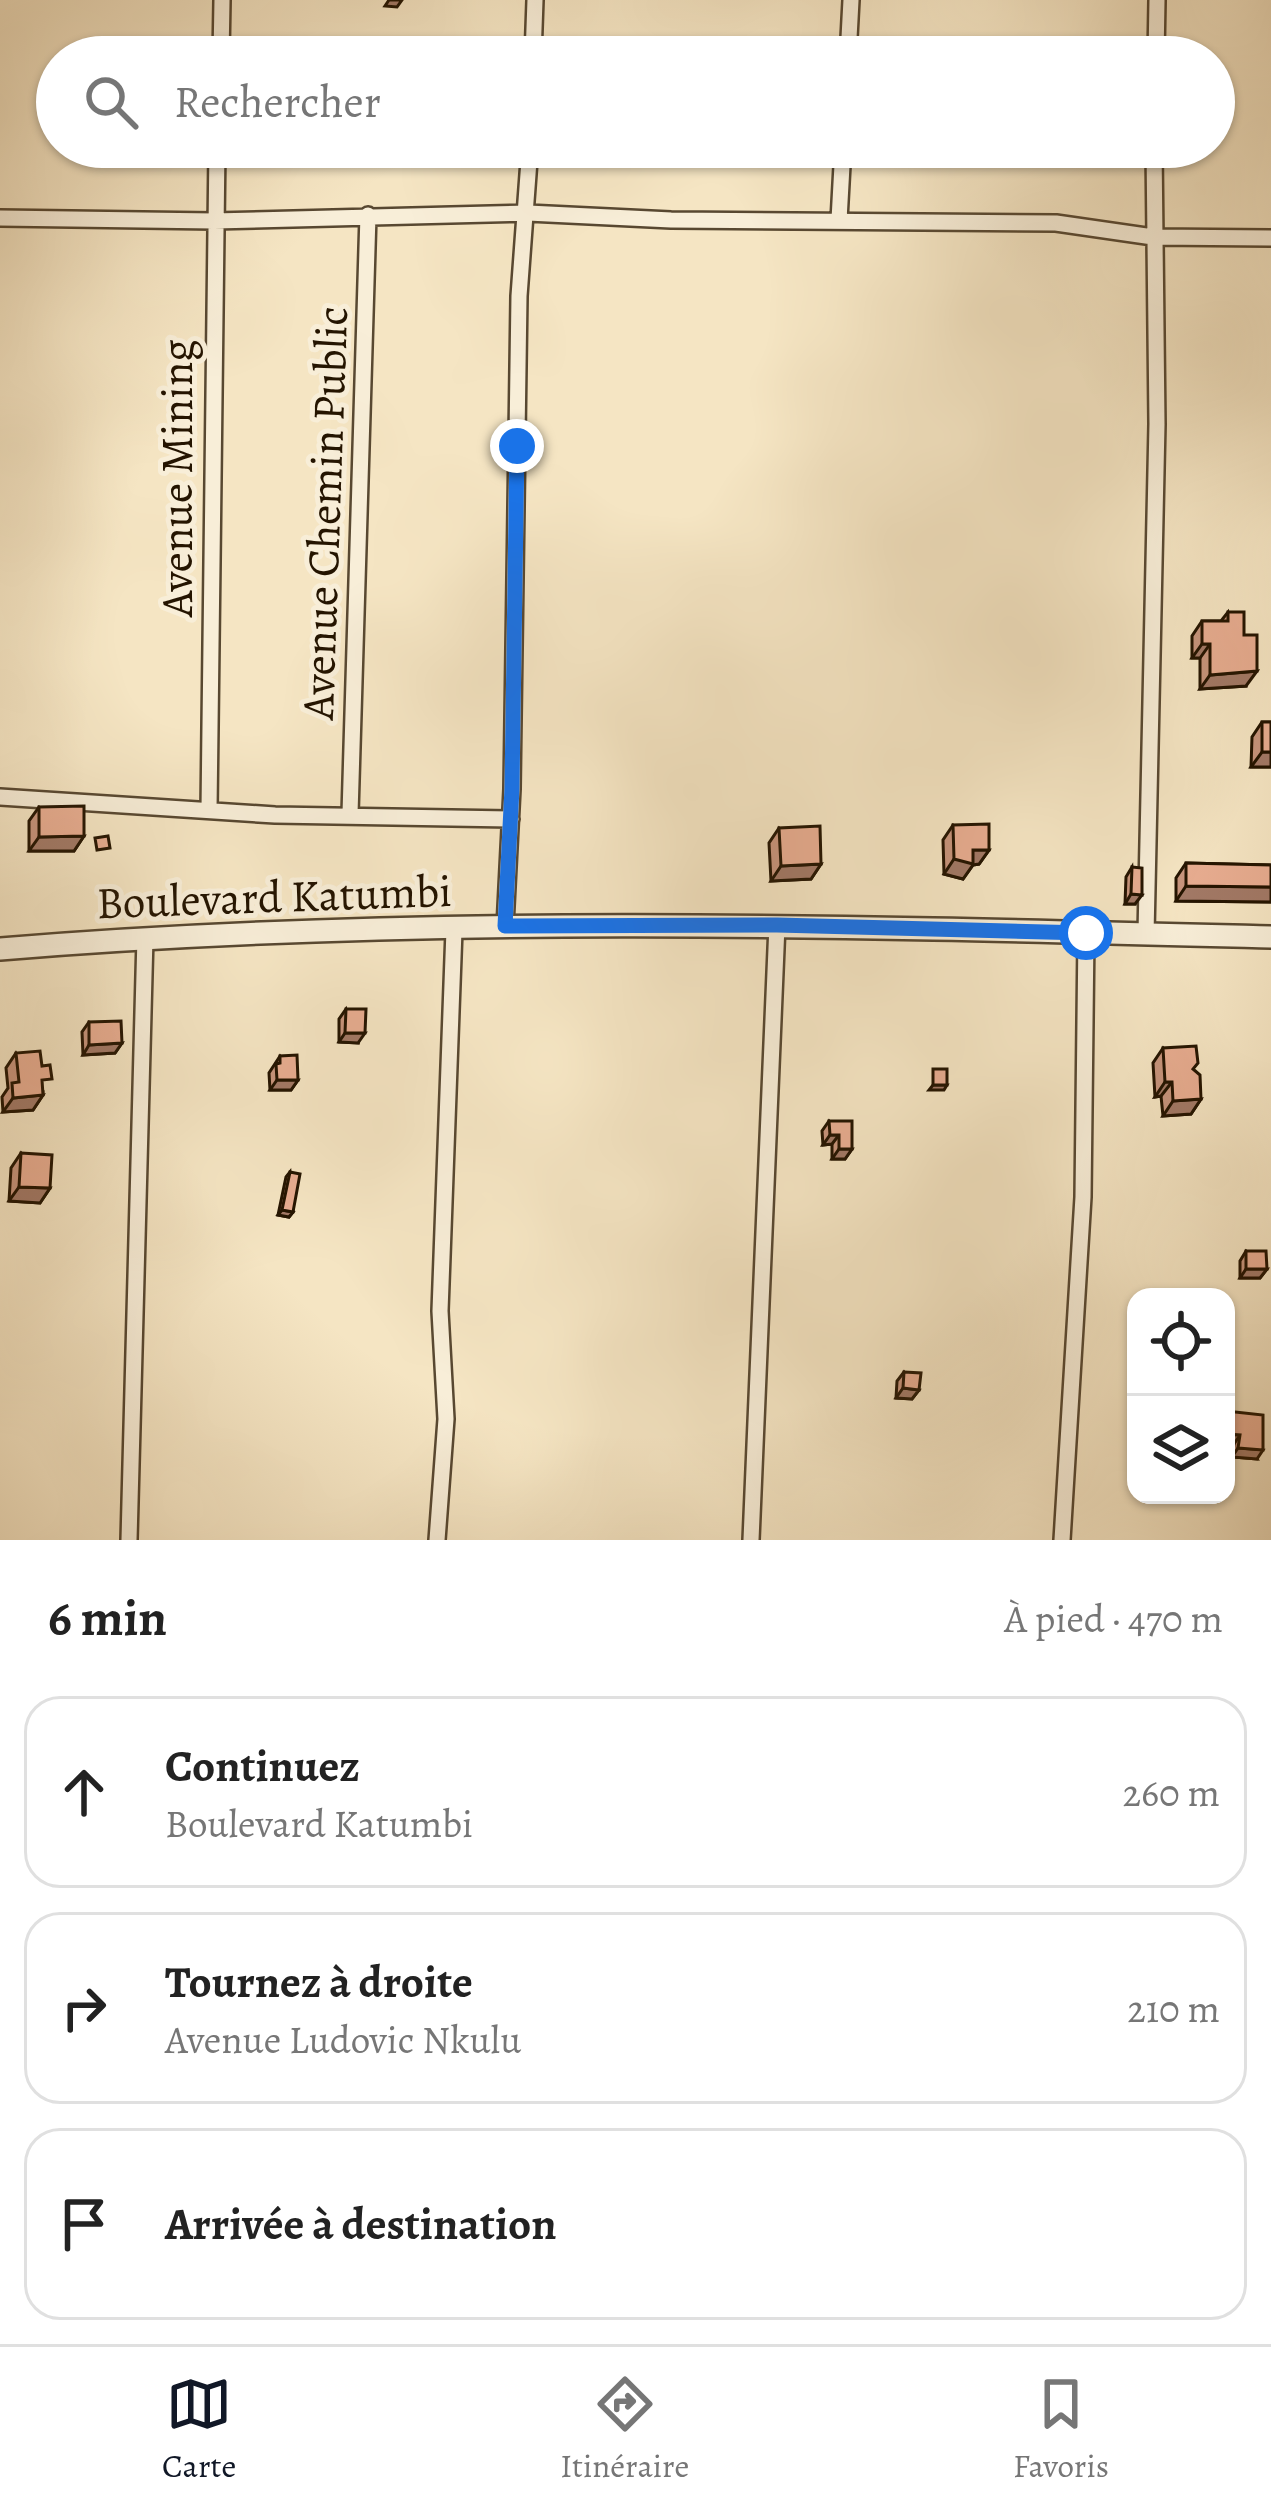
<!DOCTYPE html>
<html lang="fr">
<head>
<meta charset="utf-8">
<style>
  :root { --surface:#fff; --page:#f2f2f2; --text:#222; --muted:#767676; --line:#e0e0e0; --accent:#111827 }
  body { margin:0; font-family:Alegreya,serif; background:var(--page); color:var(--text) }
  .controls { position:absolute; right:36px; bottom:36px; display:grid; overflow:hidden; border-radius:24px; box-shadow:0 3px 9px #0004 }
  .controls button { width:108px; height:108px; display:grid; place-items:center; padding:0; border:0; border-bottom:3px solid var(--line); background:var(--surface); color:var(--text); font:60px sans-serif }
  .stop { position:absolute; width:36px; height:36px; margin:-27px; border:9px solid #1a73e8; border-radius:50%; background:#fff }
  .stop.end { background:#1a73e8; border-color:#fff; box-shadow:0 3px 12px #0008 }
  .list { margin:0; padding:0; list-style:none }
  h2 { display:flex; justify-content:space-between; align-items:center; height:156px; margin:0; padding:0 48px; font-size:51px }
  h2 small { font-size:39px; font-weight:400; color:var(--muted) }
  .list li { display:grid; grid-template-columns:78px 1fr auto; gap:36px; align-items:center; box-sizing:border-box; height:192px; margin:0 24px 24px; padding:0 24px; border:3px solid var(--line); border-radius:36px }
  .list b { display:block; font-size:45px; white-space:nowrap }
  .list p { margin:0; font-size:39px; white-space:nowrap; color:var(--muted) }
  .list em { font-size:39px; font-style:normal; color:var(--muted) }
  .icon { flex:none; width:66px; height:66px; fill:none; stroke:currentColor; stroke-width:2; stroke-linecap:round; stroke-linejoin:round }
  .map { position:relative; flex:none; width:1271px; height:1540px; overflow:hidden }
  .search { position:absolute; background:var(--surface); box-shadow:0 3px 9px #0004; left:36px; right:36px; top:36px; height:132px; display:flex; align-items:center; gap:30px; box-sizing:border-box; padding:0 42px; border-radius:66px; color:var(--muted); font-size:45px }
  .sheet { height:804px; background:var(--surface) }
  nav { display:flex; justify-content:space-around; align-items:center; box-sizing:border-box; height:168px; border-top:3px solid var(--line); background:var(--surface); font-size:33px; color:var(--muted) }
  nav a { display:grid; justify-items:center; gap:6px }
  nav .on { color:var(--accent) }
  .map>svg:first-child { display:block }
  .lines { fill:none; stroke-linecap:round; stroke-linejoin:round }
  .minor-casing { stroke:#584831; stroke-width:20 }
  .tertiary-casing { stroke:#584831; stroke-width:26 }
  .minor { stroke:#f8eed8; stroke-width:15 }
  .tertiary { stroke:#f8eed8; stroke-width:21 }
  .wall { fill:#c8957d; stroke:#241400; stroke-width:3 }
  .shaded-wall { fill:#a27966; stroke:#241400; stroke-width:3 }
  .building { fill:#e8ad91; stroke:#241400; stroke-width:3 }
  .route { stroke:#1a73e8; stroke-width:15 }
  .labels { text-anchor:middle; stroke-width:10; stroke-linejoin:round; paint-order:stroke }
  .street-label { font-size:45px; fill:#241400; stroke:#f8eed8 }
</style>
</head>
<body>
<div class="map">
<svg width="1271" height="1540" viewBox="0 0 1271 1540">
  <rect width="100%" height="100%" fill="#f5e5c3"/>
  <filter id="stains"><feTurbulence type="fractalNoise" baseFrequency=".00167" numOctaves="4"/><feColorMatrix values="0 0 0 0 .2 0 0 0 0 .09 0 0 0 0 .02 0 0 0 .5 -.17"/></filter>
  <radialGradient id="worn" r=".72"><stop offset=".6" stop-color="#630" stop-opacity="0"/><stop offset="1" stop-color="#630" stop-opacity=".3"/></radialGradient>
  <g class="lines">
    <g class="minor-casing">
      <path id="minor" d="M221 57 222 0
        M533 57 535 0
        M848 57 851 0
        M1156 57 1157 0
        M0 218 214 221 528 213 671 220 1056 223 1153 237 1271 238
        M839 220 843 147
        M0 797 275 815 511 819
        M209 810 217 147
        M350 814 368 215
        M505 926 512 789 519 296 530 147
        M1146 934 1157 424 1154 147
        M129 1540 145 937
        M437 1540 446 1419 440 1311 454 930
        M751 1540 777 925
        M1062 1540 1083 1197 1086 933"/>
    </g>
    <g class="tertiary-casing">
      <path id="tertiary" d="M0 949C423 914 847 926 1271 937"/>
    </g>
    <use href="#minor" class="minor"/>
    <use href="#tertiary" class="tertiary"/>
  </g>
  <path class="wall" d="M700 147H753L743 163H713V152H701Z
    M1228 612 1246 686 1200 689V658H1192V636L1202 621H1221Z
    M1262 722H1271V767H1251L1252 737Z
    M39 807 84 836 74 851H29V821Z
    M953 825 989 850 979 864 973 865 963 879 944 874 943 840Z
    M779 828 821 864 811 879 771 881 769 843Z
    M1186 863 1271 865V902L1176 901V878Z
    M1132 867 1135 904H1125L1126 877Z
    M346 1009 358 1043 339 1042V1019Z
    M89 1022 122 1043 115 1053 83 1055 82 1032Z
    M1163 1048 1201 1099 1191 1114 1163 1116 1161 1096 1155 1097 1153 1063Z
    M16 1053 43 1091V1095L33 1110 3 1112 2 1097 8 1088 6 1068Z
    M280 1056 298 1080 291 1090H270L269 1073Z
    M829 1121 852 1149 845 1159H832V1144L823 1145 822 1131Z
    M21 1153 50 1188 40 1203 9 1201 11 1168Z
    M290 1172 293 1212 289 1217 278 1215 286 1177Z
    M1246 1251 1267 1269 1260 1278H1240V1261Z
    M904 1372 919 1390 912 1399 896 1398 897 1381Z
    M1226 1411 1257 1459 1232 1457 1234 1444 1226 1443Z"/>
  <path class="shaded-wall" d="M389 0H402L397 7 385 6Z
    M705 147H717L713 152H701Z
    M723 148H753L743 163H713Z
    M1202 644H1210L1200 658H1192Z
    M1257 671 1246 686 1200 689 1210 675Z
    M1262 752H1271V767H1251Z
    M84 836 74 851H29L39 837Z
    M973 850H989L979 864 973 865 963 879 944 874 954 859Z
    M821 864 811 879 771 881 781 866Z
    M1186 886 1271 887V902L1176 901Z
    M1131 894 1142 895 1135 904H1125Z
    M345 1033H365L358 1043 339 1042Z
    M122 1043 115 1053 83 1055 89 1045Z
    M277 1080H298L291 1090H270Z
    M1165 1082H1172L1161 1096 1155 1097Z
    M933 1085H947L944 1090H929Z
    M43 1095 33 1110 3 1112 13 1098Z
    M1201 1099 1191 1114 1163 1116 1173 1101Z
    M830 1135H839L832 1144 823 1145Z
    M839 1149H852L845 1159H832Z
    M19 1187 50 1188 40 1203 9 1201Z
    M282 1210 293 1212 289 1217 278 1215Z
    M1246 1269H1267L1260 1278H1240Z
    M903 1388 919 1390 912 1399 896 1398Z
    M1226 1434 1240 1435 1234 1444 1226 1443Z
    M1238 1448 1263 1450 1257 1459 1232 1457Z"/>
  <path class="building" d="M1228 612H1244V635H1257V671L1210 675V644H1202V621H1228Z
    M1262 722H1271V752H1262Z
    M84 806V836L39 837V807Z
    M989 824V850H973V864L954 859 953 825Z
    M820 826 821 864 781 866 779 828Z
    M108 836 110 848 97 850 95 838Z
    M1186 863 1271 865V887L1186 886Z
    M1132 867 1142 868V895L1131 894Z
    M346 1009H366L365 1033H345Z
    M121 1021 122 1043 89 1045V1022Z
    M1196 1046 1198 1063 1193 1069 1200 1075 1201 1099 1173 1101 1172 1082H1165L1163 1048Z
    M40 1051 42 1066 50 1065 52 1079 42 1080 43 1095 13 1098 12 1083 19 1082 16 1053Z
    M297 1055 298 1080H277L276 1064 280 1063V1056Z
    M933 1069H947V1085H933Z
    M829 1121H852V1149H839V1135H830Z
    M21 1153 52 1155 50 1188 19 1187Z
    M290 1172 300 1174 293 1212 282 1210Z
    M1246 1251H1266L1267 1269H1246Z
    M904 1372 921 1373 919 1390 903 1388Z
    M1226 1411 1263 1415V1450L1238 1448 1240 1435 1226 1434Z"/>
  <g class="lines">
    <path class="route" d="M517 446 512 788 505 926 777 925 1086 933"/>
  </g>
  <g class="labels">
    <g class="street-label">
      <text transform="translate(176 478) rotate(-90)" y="16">Avenue Mining</text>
      <text transform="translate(324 513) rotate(-88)" y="16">Avenue Chemin Public</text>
      <text transform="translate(274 896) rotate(-2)" y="16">Boulevard Katumbi</text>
    </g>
  </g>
  <rect width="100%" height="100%" filter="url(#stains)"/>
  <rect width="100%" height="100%" fill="url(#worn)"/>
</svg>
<div class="controls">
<button><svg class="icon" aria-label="locate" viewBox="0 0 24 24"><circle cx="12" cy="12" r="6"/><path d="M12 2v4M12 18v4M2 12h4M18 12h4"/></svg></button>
<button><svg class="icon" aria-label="layers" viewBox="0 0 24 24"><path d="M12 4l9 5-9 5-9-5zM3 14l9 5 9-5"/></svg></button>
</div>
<div class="stop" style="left:1086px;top:933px"></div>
<div class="stop end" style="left:517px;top:446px"></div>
<div class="search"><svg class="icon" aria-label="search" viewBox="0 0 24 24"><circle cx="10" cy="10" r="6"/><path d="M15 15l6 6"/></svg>Rechercher</div>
</div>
<section class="sheet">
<h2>6 min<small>À pied · 470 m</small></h2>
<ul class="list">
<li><svg class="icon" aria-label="ahead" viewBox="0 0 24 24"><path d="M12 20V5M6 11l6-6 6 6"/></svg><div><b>Continuez</b><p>Boulevard Katumbi</p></div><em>260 m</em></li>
<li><svg class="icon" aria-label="right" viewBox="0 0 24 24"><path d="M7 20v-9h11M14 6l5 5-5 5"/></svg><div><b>Tournez à droite</b><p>Avenue Ludovic Nkulu</p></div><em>210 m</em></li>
<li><svg class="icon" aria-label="arrive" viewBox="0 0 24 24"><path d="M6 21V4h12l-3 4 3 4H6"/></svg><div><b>Arrivée à destination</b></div></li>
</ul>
</section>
<nav>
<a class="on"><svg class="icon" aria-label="map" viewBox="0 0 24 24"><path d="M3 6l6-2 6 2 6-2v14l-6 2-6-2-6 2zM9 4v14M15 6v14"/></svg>Carte</a>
<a><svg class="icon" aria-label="directions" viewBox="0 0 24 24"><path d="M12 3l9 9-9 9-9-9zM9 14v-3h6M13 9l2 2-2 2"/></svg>Itinéraire</a>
<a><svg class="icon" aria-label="saved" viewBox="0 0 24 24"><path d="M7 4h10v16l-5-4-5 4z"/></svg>Favoris</a>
</nav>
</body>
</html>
